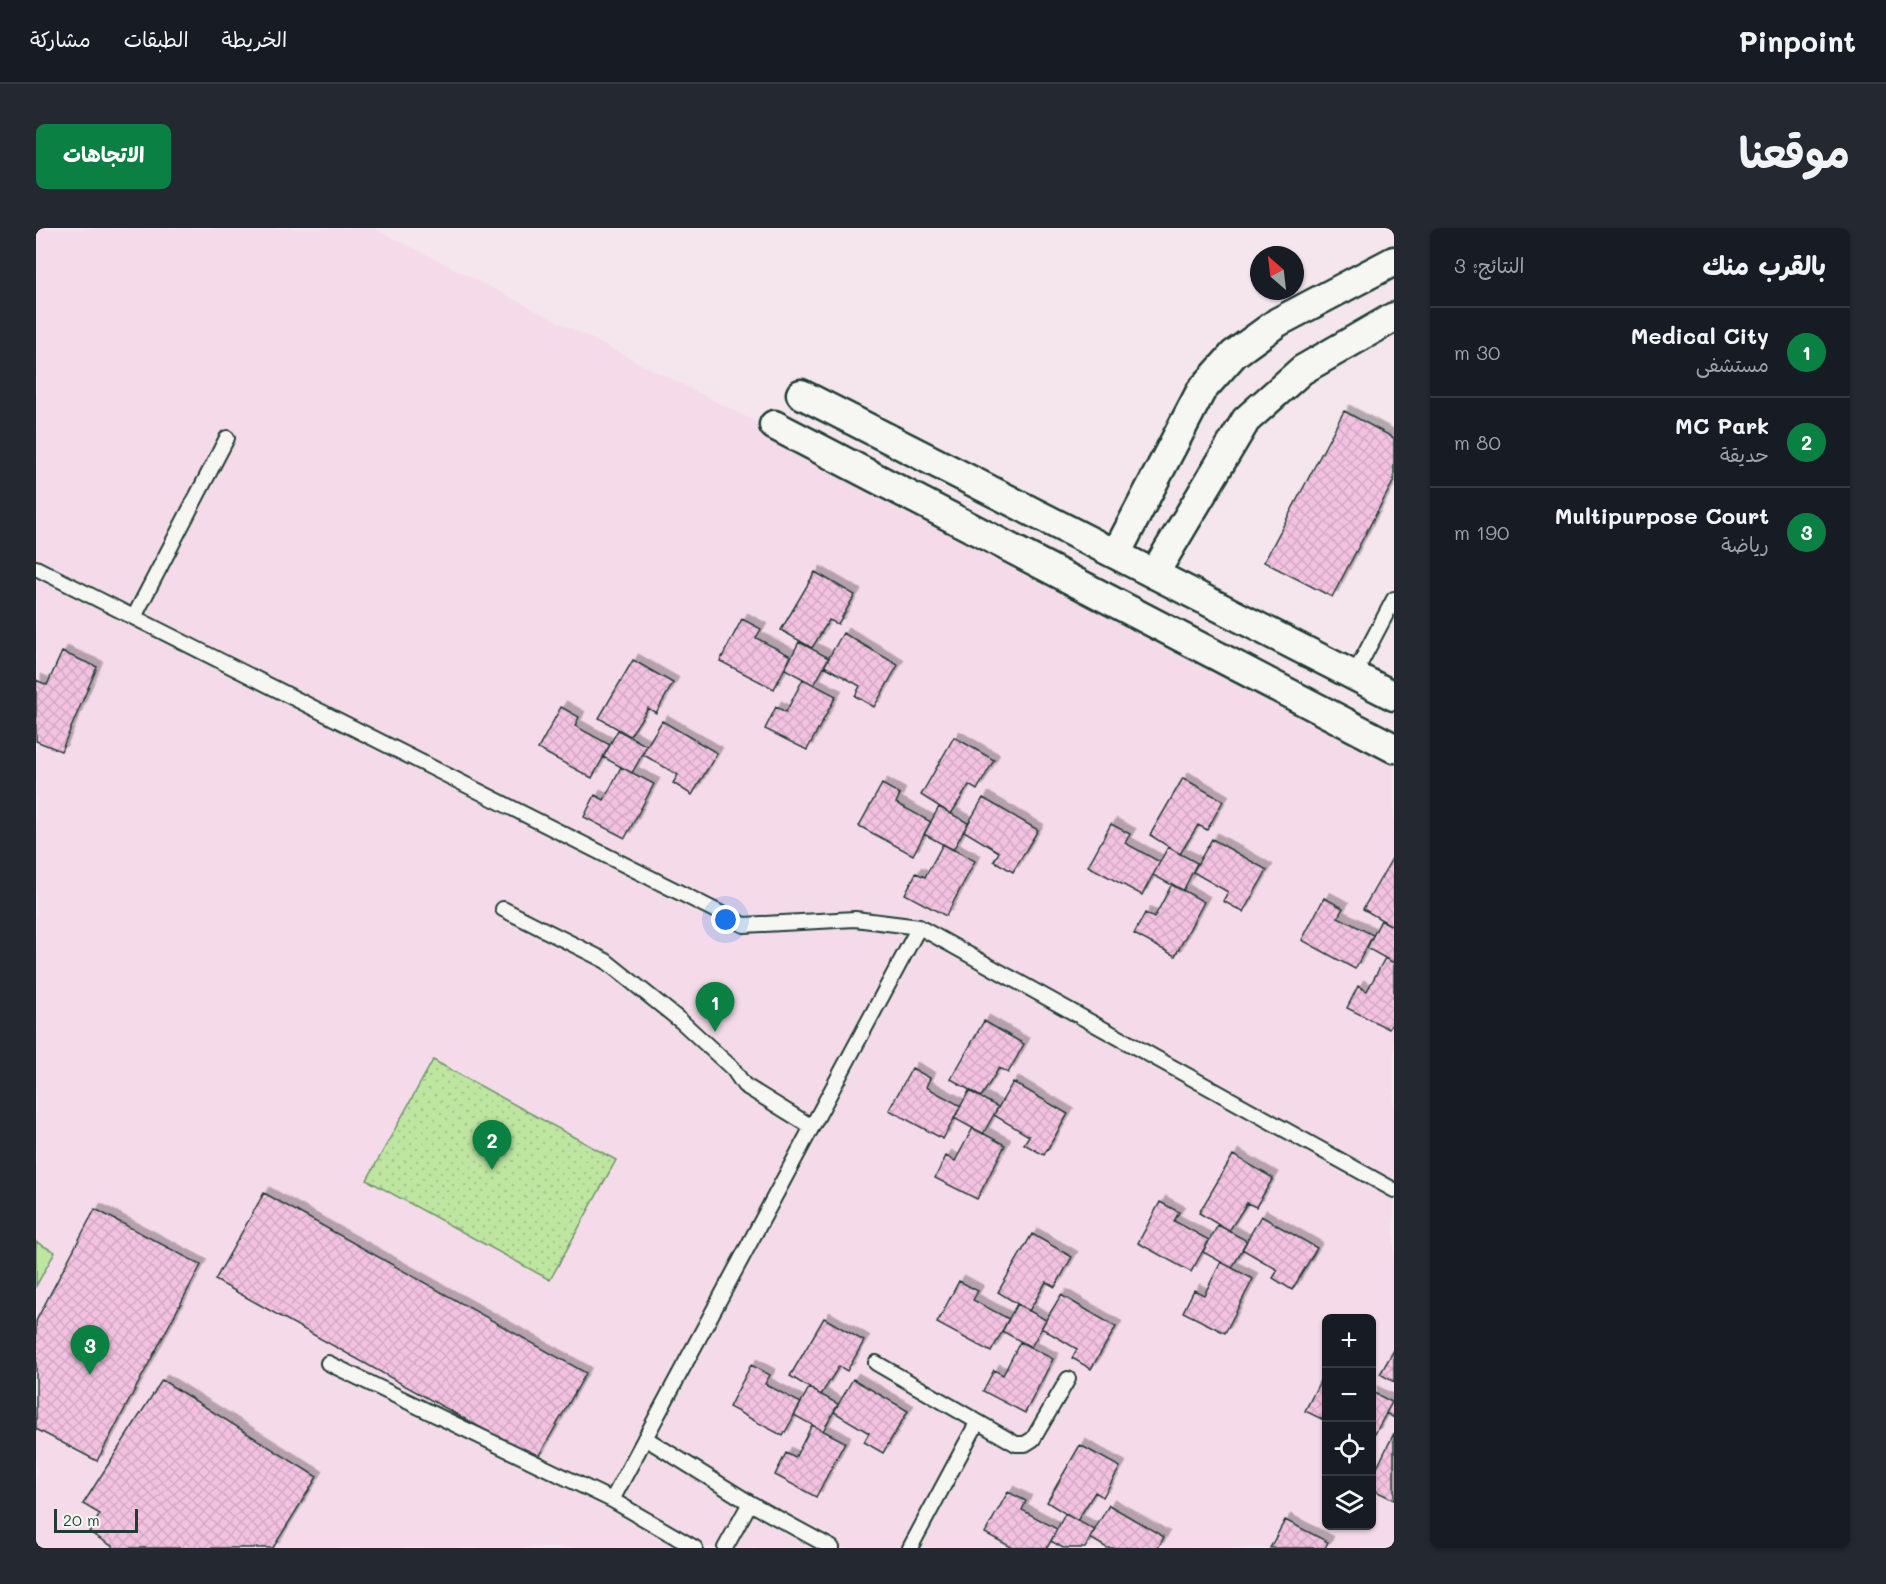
<!DOCTYPE html>
<html lang="ar">
<head>
<meta charset="utf-8">
<style>
  :root { --surface:#171b24; --page:#242831; --text:#f1f3f6; --muted:#9ea1a6; --line:#363941; --accent:#0b8043 }
  body { margin:0; font-family:Mali,"Playpen Sans Arabic",sans-serif; background:var(--page); color:var(--text); direction:rtl }
  .controls { position:absolute; right:18px; bottom:18px; display:grid; overflow:hidden; border-radius:9px; box-shadow:0 2px 4px #0004 }
  .controls button { width:54px; height:54px; display:grid; place-items:center; padding:0; border:0; border-bottom:2px solid var(--line); background:var(--surface); color:var(--text); font:30px sans-serif }
  .compass { position:absolute; left:1214px; top:18px; width:54px; height:54px; border-radius:50%; background:var(--surface); box-shadow:0 2px 4px #0004; rotate:332deg }
  .scale { position:absolute; left:18px; bottom:15px; width:84px; box-sizing:border-box; padding-left:6px; border:3px solid #1f3d34; border-top:0; font-size:16px; line-height:21px; white-space:nowrap; color:#1f3d34; -webkit-text-stroke:4px #f6f6f2; paint-order:stroke }
  .you { position:absolute; left:690px; top:692px; width:21px; height:21px; margin:-15px; border:4px solid #fff; border-radius:50%; background:#1a73e8; box-shadow:0 0 0 9px #1a73e833 }
  .badge { display:grid; place-items:center; width:39px; height:39px; border-radius:50%; background:var(--accent); color:#fff; font-size:20px; font-weight:700 }
  .pin { position:absolute; translate:-50% -50px; filter:drop-shadow(0 2px 3px #0008) }
  .pin::after { content:''; position:absolute; top:32px; width:21px; height:18px; background:inherit; clip-path:polygon(0 0,100% 0,50% 100%) }
  .list { margin:0; padding:0; list-style:none }
  h2 { display:flex; justify-content:space-between; align-items:center; height:78px; margin:0; padding:0 24px; font-size:26px }
  h2 small { font-size:20px; font-weight:400; color:var(--muted) }
  .list li { display:grid; grid-template-columns:39px 1fr auto; gap:18px; align-items:center; box-sizing:border-box; height:90px; padding:0 24px; border-top:2px solid var(--line) }
  .list b { display:block; font-size:22px; white-space:nowrap }
  .list p { margin:0; font-size:20px; white-space:nowrap; color:var(--muted) }
  .list em { font-size:20px; font-style:normal; color:var(--muted) }
  .icon { flex:none; width:33px; height:33px; fill:none; stroke:currentColor; stroke-width:2; stroke-linecap:round; stroke-linejoin:round }
  .map { position:relative; flex:none; width:1358px; height:1320px; overflow:hidden; direction:ltr; border-radius:9px }
  header { display:flex; align-items:center; gap:36px; box-sizing:border-box; height:84px; padding:0 30px; background:var(--surface); border-bottom:2px solid var(--line) }
  header strong { font-size:28px }
  nav { display:flex; gap:33px; margin-inline-start:auto; font-size:21px }
  .intro { display:flex; align-items:center; justify-content:space-between; box-sizing:border-box; height:144px; padding:0 36px }
  h1 { margin:0; font-size:42px }
  .button { padding:15px 27px; border-radius:9px; background:var(--accent); color:#fff; font-size:21px; font-weight:700 }
  main { display:flex; gap:36px; padding:0 36px }
  aside { flex:1; background:var(--surface); border-radius:9px; box-shadow:0 2px 4px #0004 }
  .map>svg:first-child { display:block }
  .built { fill:#f5dbe9; fill-rule:evenodd }
  .grass { fill:#bee6a1; stroke:#6e926a; stroke-width:1.5 }
  .park { fill:url(#park-dots); stroke:#6e926a; stroke-width:1.5 }
  .building { fill:url(#building-cross-hatch); stroke:#1f3d34; stroke-width:1.5; filter:url(#shadow) }
  .lines { fill:none; stroke-linecap:round; stroke-linejoin:round }
  .service-casing { stroke:#1f3d34; stroke-width:18 }
  .minor-casing { stroke:#1f3d34; stroke-width:33 }
  .service { stroke:#f6f6f2; stroke-width:14 }
  .minor { stroke:#f6f6f2; stroke-width:28 }
</style>
</head>
<body>
<header>
<strong>Pinpoint</strong>
<nav><a>الخريطة</a><a>الطبقات</a><a>مشاركة</a></nav>
</header>
<div class="intro"><h1>موقعنا</h1><a class="button">الاتجاهات</a></div>
<main>
<aside>
<h2>بالقرب منك<small>النتائج: 3</small></h2>
<ul class="list">
<li><span class="badge">1</span><div><b>Medical City</b><p>مستشفى</p></div><em>30 m</em></li>
<li><span class="badge">2</span><div><b>MC Park</b><p>حديقة</p></div><em>80 m</em></li>
<li><span class="badge">3</span><div><b>Multipurpose Court</b><p>رياضة</p></div><em>190 m</em></li>
</ul>
</aside>
<div class="map">
<svg width="1358" height="1320" viewBox="0 0 1358 1320">
  <defs>
    <pattern id="park-dots" width="8" height="8" patternUnits="userSpaceOnUse" patternTransform="scale(1.5)"><rect width="8" height="8" fill="#bee6a1"/><path d="M2 2h.1M6 6h.1" fill="none" stroke="#a3c68b" stroke-width="1.8" stroke-linecap="round"/></pattern>
    <pattern id="building-cross-hatch" width="8" height="8" patternUnits="userSpaceOnUse" patternTransform="scale(1.5)"><rect width="8" height="8" fill="#f4c2e1"/><path d="M0 0l8 8M0 8l8-8" fill="none" stroke="#d1a8c2"/></pattern>
    <filter id="shadow"><feDropShadow dx="5.5" dy="-5.5" stdDeviation="0" flood-color="#0004"/></filter>
  </defs>
  <rect width="100%" height="100%" fill="#f5e6ed"/>
  <filter id="ink" filterUnits="userSpaceOnUse"><feTurbulence type="fractalNoise" baseFrequency=".0167" numOctaves="2"/><feDisplacementMap in="SourceGraphic" scale="12" xChannelSelector="R" yChannelSelector="G"/><feConvolveMatrix kernelMatrix="1 2 1 2 8 2 1 2 1" color-interpolation-filters="sRGB"/></filter>
  <g filter="url(#ink)">
    <path class="built" d="M0 0H338L1358 518V1320H0ZM1290 1090H1336V1298H1290Z"/>
    <path class="grass" d="M0 1014 19 1024 0 1058Z"/>
    <path class="park" d="M397 832 580 932 514 1052 331 952Z"/>
    <path class="building" d="M1308 183 1358 210V252L1296 369 1228 334Z
      M779 344 819 367 802 396 793 392 776 420 745 402Z
      M706 391 725 401 720 410 755 428 738 461 684 433Z
      M807 405 862 437 838 479 819 468 824 458 788 438Z
      M763 414 793 430 778 457 749 441Z
      M26 424 61 439 25 523 0 513V452L11 457Z
      M597 432 637 455 620 485 612 480 594 508 563 490Z
      M767 451 800 468 771 522 729 501 740 479 750 484Z
      M525 479 543 489 539 498 574 517 556 550 502 521Z
      M626 493 681 525 656 567 637 555 642 547 606 526Z
      M582 502 611 518 596 545 567 529Z
      M918 509 958 532 941 562 933 557 915 586 885 567Z
      M585 539 618 556 589 610 548 589 559 567 568 572Z
      M1147 550 1187 573 1171 602 1162 597 1144 626 1114 607Z
      M846 556 864 566 860 575 895 594 877 627 823 598Z
      M947 570 1002 602 977 644 958 633 963 624 928 603Z
      M903 579 932 595 917 622 888 606Z
      M1075 596 1094 606 1089 615 1124 634 1106 667 1052 638Z
      M1176 611 1231 642 1207 684 1187 673 1192 664 1157 644Z
      M907 616 939 633 910 688 869 666 880 645 889 649Z
      M1132 619 1161 635 1147 663 1117 647Z
      M1358 627V699L1327 681Z
      M1136 656 1168 674 1139 728 1098 706 1109 685 1118 690Z
      M1288 670 1307 680 1302 689 1337 707 1319 741 1266 712Z
      M1345 692 1358 699V735L1331 720Z
      M1349 730 1358 735V792L1353 801 1311 780 1322 758 1331 763Z
      M948 793 988 816 972 845 963 840 945 869 915 851Z
      M876 840 894 850 890 859 925 878 907 911 853 882Z
      M977 854 1032 886 1008 927 988 916 993 908 958 887Z
      M933 863 962 879 947 906 918 890Z
      M937 900 969 917 941 971 899 950 910 928 919 933Z
      M1197 927 1237 950 1220 979 1211 975 1193 1003 1163 985Z
      M228 965 550 1145 501 1231 179 1052Z
      M1124 974 1143 984 1138 993 1173 1012 1155 1044 1102 1015Z
      M59 981 165 1037 61 1233 0 1201V1093Z
      M1225 988 1281 1020 1256 1062 1237 1050 1242 1042 1206 1021Z
      M1182 997 1211 1013 1196 1040 1167 1024Z
      M996 1006 1036 1029 1019 1059 1010 1054 993 1083 962 1064Z
      M1185 1034 1217 1051 1189 1105 1147 1084 1158 1062 1168 1067Z
      M923 1053 942 1063 937 1072 973 1091 955 1124 901 1095Z
      M1025 1067 1080 1099 1055 1141 1036 1130 1041 1121 1005 1100Z
      M981 1076 1010 1092 995 1119 966 1103Z
      M788 1090 828 1113 811 1143 803 1138 785 1167 754 1148Z
      M984 1114 1017 1131 989 1185 947 1163 958 1142 967 1147Z
      M1358 1122V1154L1344 1146Z
      M715 1137 734 1147 729 1156 765 1175 747 1208 693 1179Z
      M1290 1141V1193L1269 1183Z
      M817 1151 872 1183 847 1225 828 1214 833 1205 798 1184Z
      M126 1152 281 1249 237 1320H79L53 1304 64 1286 47 1276Z
      M773 1160 802 1176 787 1203 758 1187Z
      M1336 1164 1356 1174 1339 1206 1336 1204Z
      M1358 1171V1190L1350 1185Z
      M776 1197 809 1214 780 1269 739 1247 750 1225 759 1230Z
      M1358 1205V1272L1336 1261V1250Z
      M1044 1217 1084 1239 1067 1269 1059 1264 1041 1293 1011 1274Z
      M972 1264 990 1273 986 1282 1021 1301 1011 1320H977L949 1305Z
      M1073 1277 1128 1309 1122 1320H1071L1054 1310Z
      M1029 1286 1059 1302 1049 1320H1027L1015 1313Z
      M1249 1292 1292 1314 1289 1320H1234Z"/>
    <g class="lines">
      <g class="service-casing">
        <path id="service" d="M0 340 708 697 819 691 883 699 1358 962
          M98 389 191 210
          M1318 447 1358 371
          M467 681 570 733 646 794 697 841 708 857 776 899
          M292 1135 576 1272 659 1320
          M840 1135 980 1216H989L997 1211 1032 1151
          M609 1210 714 1275 796 1320
          M576 1272 883 699
          M689 1320 714 1275
          M874 1320 941 1195"/>
      </g>
      <g class="minor-casing">
        <path id="minor" d="M765 166 1358 468
          M738 197 1358 520
          M1080 326 1165 163 1198 126 1242 94 1358 33
          M1118 346 1210 192 1266 142 1358 89"/>
      </g>
      <use href="#service" class="service"/>
      <use href="#minor" class="minor"/>
    </g>
  </g>
</svg>
<div class="controls">
<button>+</button>
<button>−</button>
<button><svg class="icon" aria-label="locate" viewBox="0 0 24 24"><circle cx="12" cy="12" r="6"/><path d="M12 2v4M12 18v4M2 12h4M18 12h4"/></svg></button>
<button><svg class="icon" aria-label="layers" viewBox="0 0 24 24"><path d="M12 4l9 5-9 5-9-5zM3 14l9 5 9-5"/></svg></button>
</div>
<svg class="compass" viewBox="-18 -18 36 36"><path d="M0-13l5 13h-10z" fill="#e53935"/><path d="M0 13l5-13h-10z" fill="#9ea1a6"/></svg>
<div class="scale">20 m</div>
<div class="you"></div>
<div class="pin badge" style="left:679px;top:804px">1</div>
<div class="pin badge" style="left:456px;top:942px">2</div>
<div class="pin badge" style="left:54px;top:1147px">3</div>
</div>
</main>
</body>
</html>
